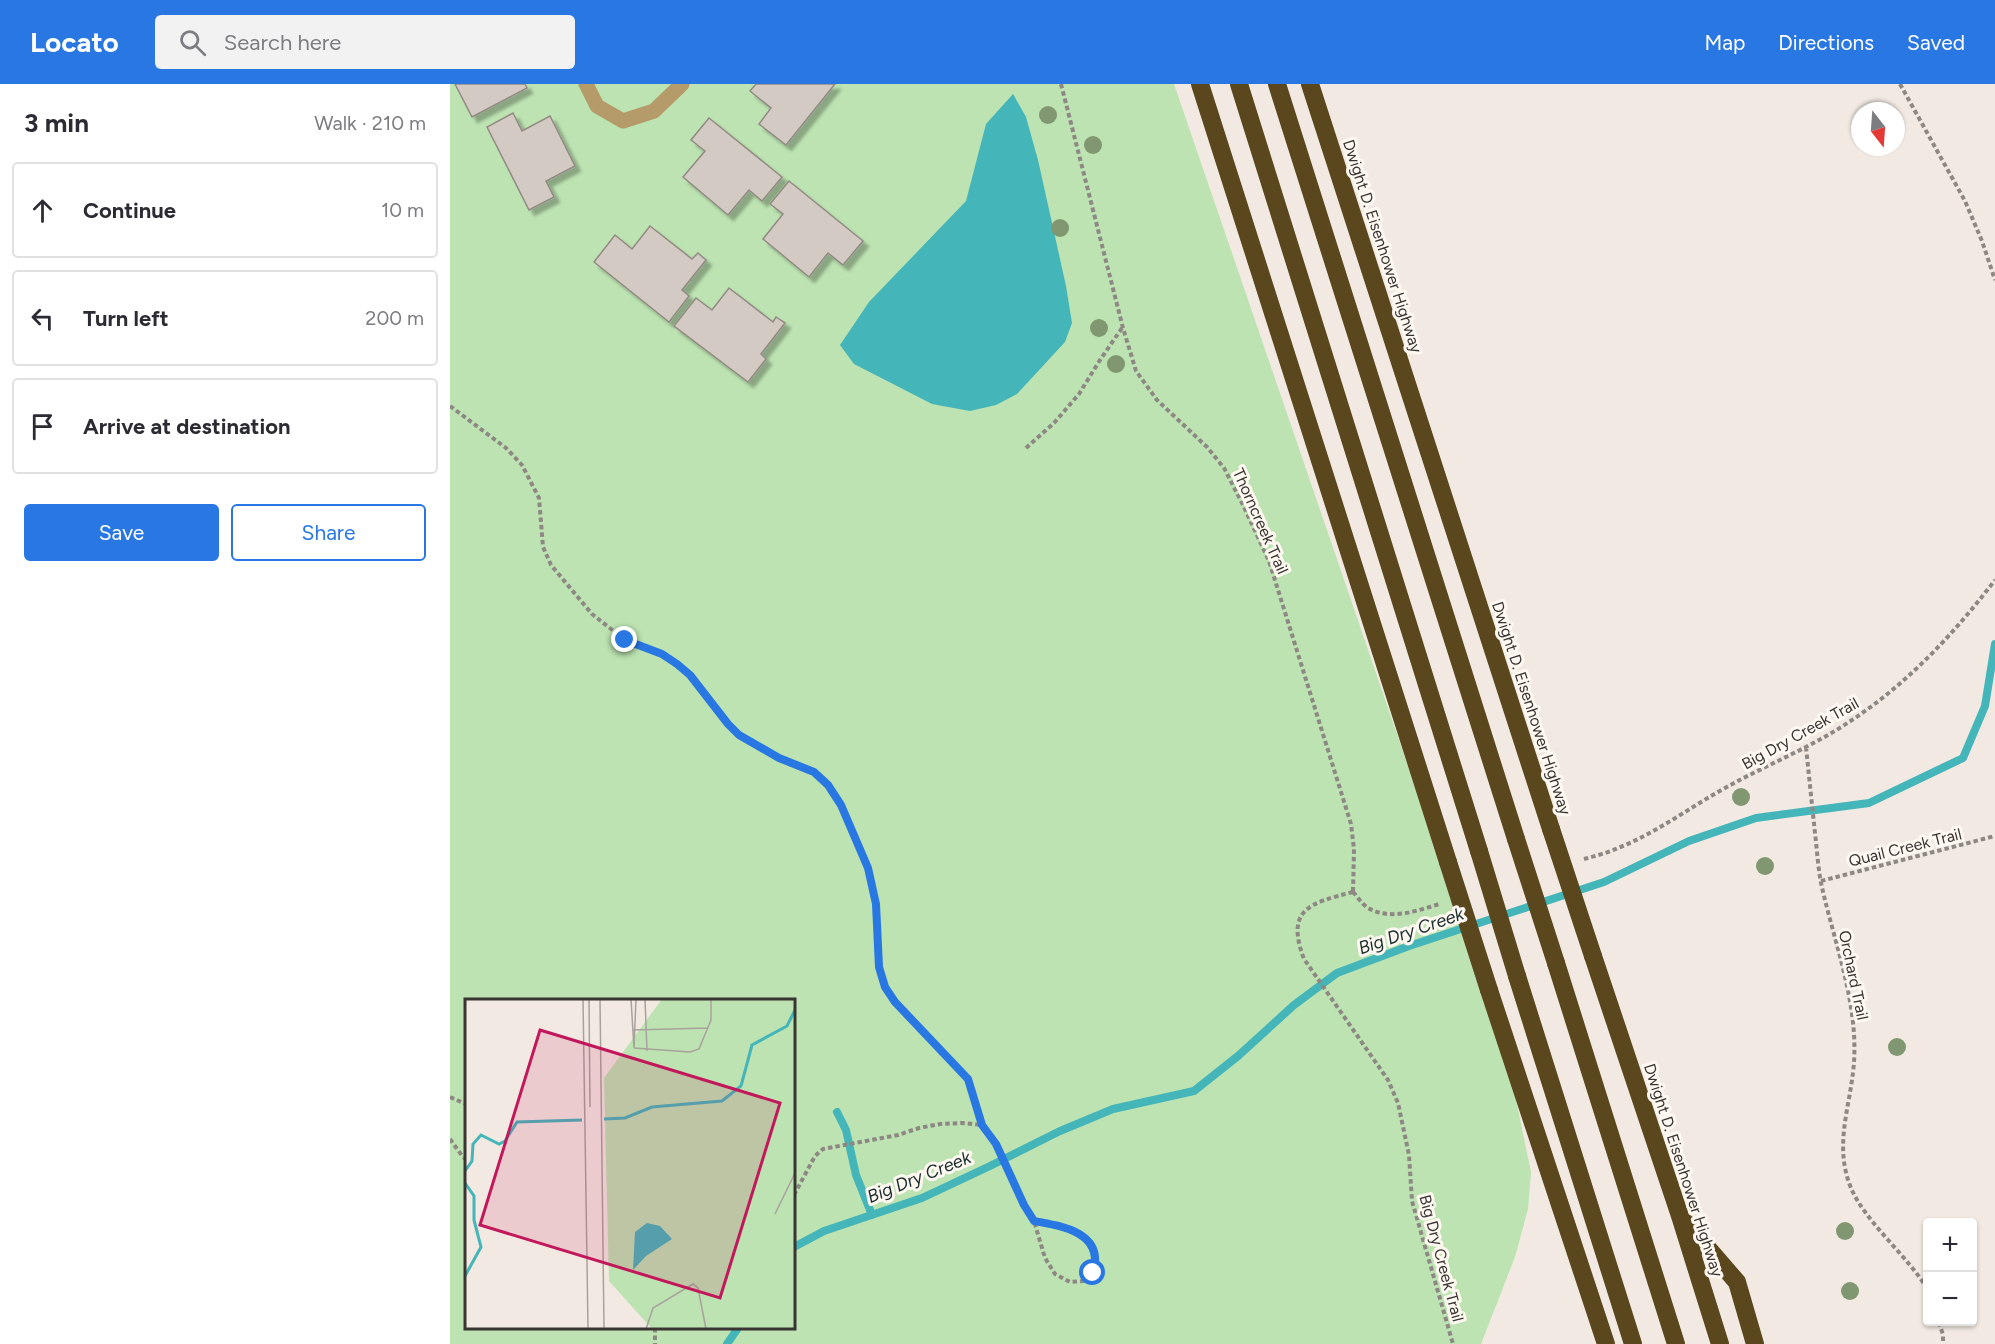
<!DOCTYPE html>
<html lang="en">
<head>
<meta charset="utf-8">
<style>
  :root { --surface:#fff; --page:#f2f2f3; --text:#2b2b33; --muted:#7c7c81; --line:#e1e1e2; --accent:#2877e3 }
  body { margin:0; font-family:Figtree,sans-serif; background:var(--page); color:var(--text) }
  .controls { position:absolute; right:18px; bottom:18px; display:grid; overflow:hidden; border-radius:6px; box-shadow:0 2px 4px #0004 }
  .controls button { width:54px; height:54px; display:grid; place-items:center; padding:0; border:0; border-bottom:2px solid var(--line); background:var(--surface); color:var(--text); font:30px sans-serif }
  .compass { position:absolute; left:1401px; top:18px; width:54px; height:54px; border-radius:50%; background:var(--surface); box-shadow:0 2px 4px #0004; rotate:163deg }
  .stop { position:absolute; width:18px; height:18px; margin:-14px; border:4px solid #2877e3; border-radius:50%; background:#fff }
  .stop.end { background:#2877e3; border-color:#fff; box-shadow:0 2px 6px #0008 }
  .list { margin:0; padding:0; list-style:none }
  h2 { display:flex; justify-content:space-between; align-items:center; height:78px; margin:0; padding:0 24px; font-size:26px }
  h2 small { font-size:20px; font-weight:400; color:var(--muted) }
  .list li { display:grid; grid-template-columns:39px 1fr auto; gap:18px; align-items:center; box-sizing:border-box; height:96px; margin:0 12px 12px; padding:0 12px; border:2px solid var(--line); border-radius:6px }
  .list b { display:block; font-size:22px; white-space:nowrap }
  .list em { font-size:20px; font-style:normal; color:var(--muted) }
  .actions { display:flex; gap:12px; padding:18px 24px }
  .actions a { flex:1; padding:14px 0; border:2px solid var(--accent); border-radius:6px; text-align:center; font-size:21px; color:var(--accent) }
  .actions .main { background:var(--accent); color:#fff }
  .icon { flex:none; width:33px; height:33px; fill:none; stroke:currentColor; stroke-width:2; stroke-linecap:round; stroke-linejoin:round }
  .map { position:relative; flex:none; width:1545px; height:1260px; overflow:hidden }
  header { display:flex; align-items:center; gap:36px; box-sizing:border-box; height:84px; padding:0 30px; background:var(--accent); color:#fff }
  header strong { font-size:28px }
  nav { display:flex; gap:33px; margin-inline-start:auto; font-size:21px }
  .search { width:420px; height:54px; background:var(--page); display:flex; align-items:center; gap:15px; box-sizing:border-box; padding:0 21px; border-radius:6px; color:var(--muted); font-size:22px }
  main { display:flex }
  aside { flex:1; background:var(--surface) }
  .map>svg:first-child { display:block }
  .green { fill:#bce3b1; fill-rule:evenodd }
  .water { fill:#44b5b9 }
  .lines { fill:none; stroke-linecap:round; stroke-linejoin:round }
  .stream { stroke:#44b5b9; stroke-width:8 }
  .building { fill:#d3cbc3; stroke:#928a83; stroke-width:1.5; filter:url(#shadow) }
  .path { stroke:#8d8883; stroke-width:4; stroke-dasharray:4.5 3; stroke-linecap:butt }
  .minor { stroke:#b59b6a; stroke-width:15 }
  .motorway { stroke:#5b471d; stroke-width:18 }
  .motorway-bridge { stroke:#5b471d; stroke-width:18 }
  .tree { fill:#819772 }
  .route { stroke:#2877e3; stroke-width:8 }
  .labels { text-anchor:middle; stroke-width:6; stroke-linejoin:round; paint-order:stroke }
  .street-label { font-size:16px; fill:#383532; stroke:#fef8f1 }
  .water-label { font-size:18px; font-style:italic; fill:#1a2e2f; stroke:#fef8f1 }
  .inset-river { fill:none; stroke:#44b5b9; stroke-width:3 }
  .inset-road { fill:none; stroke:#a8a29c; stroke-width:1.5 }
  .view { fill:#c2185b; fill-opacity:0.15; stroke:#c2185b; stroke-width:3 }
  .inset-edge { fill:none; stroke:#383532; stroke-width:3 }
</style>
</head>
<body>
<header>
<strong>Locato</strong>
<div class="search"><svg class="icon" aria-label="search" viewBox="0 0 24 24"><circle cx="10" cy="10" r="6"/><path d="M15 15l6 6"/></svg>Search here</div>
<nav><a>Map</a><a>Directions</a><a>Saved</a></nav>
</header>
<main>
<aside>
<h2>3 min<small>Walk · 210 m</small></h2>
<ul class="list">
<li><svg class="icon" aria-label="ahead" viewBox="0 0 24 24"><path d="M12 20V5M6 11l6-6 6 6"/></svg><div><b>Continue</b></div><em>10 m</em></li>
<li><svg class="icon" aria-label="left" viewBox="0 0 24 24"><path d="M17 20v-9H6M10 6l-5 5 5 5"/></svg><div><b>Turn left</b></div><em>200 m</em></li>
<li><svg class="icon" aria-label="arrive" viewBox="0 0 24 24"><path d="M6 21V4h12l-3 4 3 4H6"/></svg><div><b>Arrive at destination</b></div></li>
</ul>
<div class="actions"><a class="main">Save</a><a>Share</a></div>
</aside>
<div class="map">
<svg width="1545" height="1260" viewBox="0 0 1545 1260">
  <defs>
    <filter id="shadow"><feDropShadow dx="5.5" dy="5.5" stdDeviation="1.5" flood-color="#0004"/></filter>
  </defs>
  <rect width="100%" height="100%" fill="#f2eae2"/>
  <path class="green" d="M0 0H724L1056 968 1081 1088 1078 1125 1065 1173 1031 1260H0ZM16 916H344V1244H16Z"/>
  <path class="water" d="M563 10 576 33 588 76 616 202 622 239 615 258 567 310 546 321 520 327 482 320 404 280 390 261 419 218 516 117 536 40Z"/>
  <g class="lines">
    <path class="stream" d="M387 1028 396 1046 406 1091 422 1131
      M344 1163 374 1147 472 1114 540 1082 610 1047 663 1025 744 1007 788 972 844 921 887 889 959 862 1154 798 1239 757 1306 734 1419 719 1513 674 1535 622 1545 560
      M277 1260 288 1244"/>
  </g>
  <path class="building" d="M5 0H75L77 4 22 33Z
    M306 0H385L336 61 309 40 321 24 300 7Z
    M63 29 72 47 100 32 125 82 96 97 104 113 79 126 37 43Z
    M259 34 332 93 312 117 299 106 278 131 233 93 255 67 241 56Z
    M339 97 413 157 393 181 378 169 359 193 313 155 333 130 320 120Z
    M200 142 242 175 248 169 256 176 232 206 239 212 219 238 144 178 165 151 182 165Z
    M279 204 323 238 326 233 335 239 311 270 316 275 298 298 224 242 246 214 262 226Z"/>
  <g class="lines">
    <path class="path" d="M611 0 673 244 686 287 707 316 757 363 774 384 793 421 819 477 901 740 904 765 903 808
      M1450 0 1515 117 1532 157 1545 196
      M0 322 56 364 72 381 89 414 93 463 101 481 142 530 175 556 212 570 227 580 240 591 278 641 289 651 329 674 364 688 378 701 391 721 418 784 426 821 429 883 435 903 445 918 518 995 532 1041 546 1060 574 1121 584 1137 595 1174 605 1190 620 1198 633 1197 643 1189 647 1177 646 1169 639 1158 618 1143 584 1137
      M576 364 604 339 629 310 650 276 672 244
      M1356 663C1359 692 1362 721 1365 749 1367 766 1368 783 1371 799 1384 858 1408 918 1404 978 1401 1022 1383 1060 1401 1104 1416 1139 1457 1171 1478 1206
      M1134 775C1145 772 1157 769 1168 764 1206 749 1239 724 1275 704 1316 681 1360 664 1399 638 1456 601 1504 550 1545 496
      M1371 797 1545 752
      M903 808C908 813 913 822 920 825 941 836 967 827 989 820
      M903 808C860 819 835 825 854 875L938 996 948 1019 959 1071 962 1117 1003 1260
      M0 1013 16 1020
      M0 1055 13 1073 16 1075
      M344 1111 365 1072 373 1065 448 1051 469 1044 490 1040 512 1039 532 1041
      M1489 1238 1493 1251V1260
      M205 1244V1260"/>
    <path class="minor" d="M136 0 147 22 173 37 204 27 232 0"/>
    <path class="motorway" d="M750 0 998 778
      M789 0 1029 767
      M827 0 1066 755
      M860 0 1101 745
      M1143 872 1230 1132 1270 1260
      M1106 879 1226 1260
      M1067 892 1183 1260
      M1039 906 1156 1260
      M1236 1139 1287 1198 1305 1260"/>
    <path class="motorway-bridge" d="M1101 745 1143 872
      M1066 755 1106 879
      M1029 767 1067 892
      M998 778 1039 906"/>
  </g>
  <g class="tree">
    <circle cx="598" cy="31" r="9"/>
    <circle cx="643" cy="61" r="9"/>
    <circle cx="610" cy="144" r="9"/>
    <circle cx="649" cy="244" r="9"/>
    <circle cx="666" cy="280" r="9"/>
    <circle cx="1291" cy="713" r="9"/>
    <circle cx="1315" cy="782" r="9"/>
    <circle cx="1447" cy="963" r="9"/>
    <circle cx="1395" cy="1147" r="9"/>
    <circle cx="1400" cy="1207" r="9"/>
  </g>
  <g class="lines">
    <path class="route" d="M175 556 212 570 227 580 240 591 278 640 289 651 329 674 364 688 378 701 391 721 418 784 426 820 429 883 435 903 445 918 518 995 532 1041 546 1060 574 1121 584 1137C613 1142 655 1149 643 1189"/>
  </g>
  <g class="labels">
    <g class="street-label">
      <text transform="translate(933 162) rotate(72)" y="6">Dwight D. Eisenhower Highway</text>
      <text transform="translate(811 437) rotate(66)" y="6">Thorncreek Trail</text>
      <text transform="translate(1082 624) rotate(72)" y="6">Dwight D. Eisenhower Highway</text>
      <text transform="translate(1350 649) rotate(-29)" y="6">Big Dry Creek Trail</text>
      <text transform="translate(1455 763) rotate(-14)" y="6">Quail Creek Trail</text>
      <text transform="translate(1404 891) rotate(78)" y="6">Orchard Trail</text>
      <text transform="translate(1234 1086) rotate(72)" y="6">Dwight D. Eisenhower Highway</text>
      <text transform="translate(992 1174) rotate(75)" y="6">Big Dry Creek Trail</text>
    </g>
    <g class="water-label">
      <text transform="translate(961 847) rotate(-19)" y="6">Big Dry Creek</text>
      <text transform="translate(469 1093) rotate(-22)" y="6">Big Dry Creek</text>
    </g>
  </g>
  <g transform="translate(15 915)">
    <rect width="330" height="330" fill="#f2eae2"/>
    <path d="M197 0H330V330H187L144 282 139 79Z" fill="#bce3b1"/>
    <path d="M182 224 195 227 207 240 181 257 168 271 170 233Z" fill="#44b5b9"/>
    <path class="inset-river" d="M139 120 160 119 187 108 257 102 276 87 287 46 322 27 330 11M0 172 7 162 8 145 16 136 34 145 40 142 52 123 117 121M0 184 9 197V221L16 248 0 277"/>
    <path class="inset-road" d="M118 0 123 330M124 0 125 108M135 0 139 330M166 0 169 49 171 0M180 0 182 52M168 31 243 29M169 49 225 53 234 50 246 21V0M310 215 330 174M181 330 188 309 228 285 233 289 241 330"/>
    <path class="view" d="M75 31 315 104 255 299 15 226Z"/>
    <rect width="330" height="330" class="inset-edge"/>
  </g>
</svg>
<div class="controls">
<button>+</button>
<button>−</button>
</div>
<svg class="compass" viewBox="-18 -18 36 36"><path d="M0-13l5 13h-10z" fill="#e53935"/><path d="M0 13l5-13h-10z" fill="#7c7c81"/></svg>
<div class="stop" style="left:643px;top:1189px"></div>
<div class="stop end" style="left:175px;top:556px"></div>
</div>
</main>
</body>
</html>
